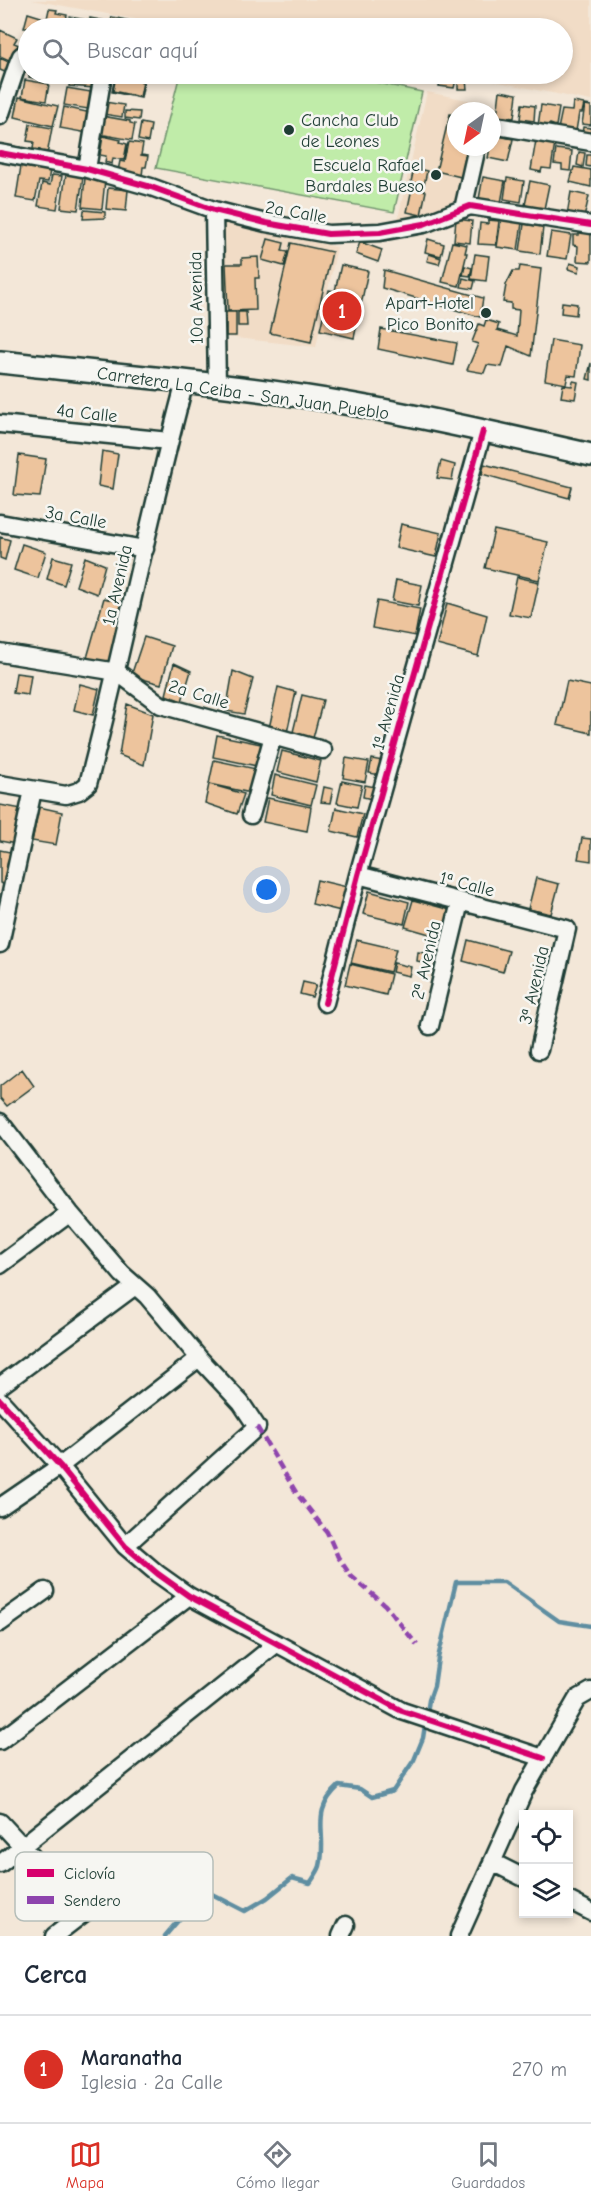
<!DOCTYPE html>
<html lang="es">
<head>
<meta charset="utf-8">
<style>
  :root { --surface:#fff; --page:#f6f6f7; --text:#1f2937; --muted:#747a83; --line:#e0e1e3; --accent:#d93025 }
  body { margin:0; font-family:"Comic Neue",sans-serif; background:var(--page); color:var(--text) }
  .controls { position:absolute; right:18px; bottom:18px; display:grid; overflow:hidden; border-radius:0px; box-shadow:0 3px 9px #0003 }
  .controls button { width:54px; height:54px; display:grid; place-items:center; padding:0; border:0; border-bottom:2px solid var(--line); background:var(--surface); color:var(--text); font:30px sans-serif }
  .compass { position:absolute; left:447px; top:102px; width:54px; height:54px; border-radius:50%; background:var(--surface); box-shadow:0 3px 9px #0003; rotate:213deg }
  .you { position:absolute; left:267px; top:890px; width:21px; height:21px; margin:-15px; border:4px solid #fff; border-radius:50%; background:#1a73e8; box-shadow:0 0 0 9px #1a73e833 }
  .badge { display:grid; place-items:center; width:39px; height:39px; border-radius:50%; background:var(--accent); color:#fff; font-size:20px; font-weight:700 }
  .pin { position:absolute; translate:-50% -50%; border:3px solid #fff; box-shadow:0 2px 6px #0006 }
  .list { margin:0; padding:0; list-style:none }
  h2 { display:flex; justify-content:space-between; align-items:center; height:78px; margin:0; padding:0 24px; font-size:26px }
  h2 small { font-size:20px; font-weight:400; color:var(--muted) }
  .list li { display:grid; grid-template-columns:39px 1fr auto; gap:18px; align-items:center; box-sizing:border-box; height:108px; padding:0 24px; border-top:2px solid var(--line) }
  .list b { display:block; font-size:22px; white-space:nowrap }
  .list p { margin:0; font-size:20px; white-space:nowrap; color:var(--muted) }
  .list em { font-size:20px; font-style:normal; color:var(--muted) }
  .icon { flex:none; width:33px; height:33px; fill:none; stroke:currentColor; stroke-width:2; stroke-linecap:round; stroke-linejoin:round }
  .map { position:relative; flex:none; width:591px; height:1936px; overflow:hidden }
  .search { position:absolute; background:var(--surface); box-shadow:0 3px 9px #0003; left:18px; right:18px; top:18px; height:66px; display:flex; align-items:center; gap:15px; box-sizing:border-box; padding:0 21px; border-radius:33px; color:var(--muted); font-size:22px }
  .sheet { height:186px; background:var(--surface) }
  nav { display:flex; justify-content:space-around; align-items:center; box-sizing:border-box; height:84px; border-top:2px solid var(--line); background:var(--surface); font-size:16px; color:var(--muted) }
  nav a { display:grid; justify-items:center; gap:3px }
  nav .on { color:var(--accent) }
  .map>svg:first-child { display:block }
  .built { fill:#f1dcc6 }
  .green { fill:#c0eca9; stroke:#70946e; stroke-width:1.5 }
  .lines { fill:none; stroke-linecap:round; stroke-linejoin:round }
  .stream { stroke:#5f8ea1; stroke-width:4.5 }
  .building { fill:#edc49d; stroke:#1f3d34; stroke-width:1.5 }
  .minor-casing { stroke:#1f3d34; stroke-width:21 }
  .major-casing { stroke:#1f3d34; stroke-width:26 }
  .minor { stroke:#f6f6f2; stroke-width:16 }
  .major { stroke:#f6f6f2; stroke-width:21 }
  .quiet { stroke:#8e44ad; stroke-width:4.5; stroke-dasharray:9 4.5; stroke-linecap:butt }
  .cycleway-casing { stroke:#f6f6f2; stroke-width:10 }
  .cycleway { stroke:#d6006c; stroke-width:6 }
  .poi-dot { fill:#1f3d34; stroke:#f6f6f2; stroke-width:2 }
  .labels { text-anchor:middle; stroke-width:5; stroke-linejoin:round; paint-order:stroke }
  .poi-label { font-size:18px; fill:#1f3d34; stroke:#f6f6f2; text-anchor:end }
  .street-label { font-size:18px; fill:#1f3d34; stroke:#f6f6f2 }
  .key { fill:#f6f6f2; stroke:#b6beb9; stroke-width:1.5 }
  .key-label { font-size:16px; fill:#1f3d34 }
</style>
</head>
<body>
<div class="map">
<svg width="591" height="1936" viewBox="0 0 591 1936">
  <rect width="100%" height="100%" fill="#f3e7d8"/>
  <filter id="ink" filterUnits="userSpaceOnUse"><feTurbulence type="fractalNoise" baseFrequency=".0167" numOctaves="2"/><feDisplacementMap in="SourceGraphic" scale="12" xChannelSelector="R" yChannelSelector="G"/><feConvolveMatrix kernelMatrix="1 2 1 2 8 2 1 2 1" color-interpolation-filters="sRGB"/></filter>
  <g filter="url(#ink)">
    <path class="built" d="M32 0H591V101L459 74H562V28H183Z
      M427 92 483 103 481 111H456V147H472L458 203 418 219 398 218Z
      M223 223 337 247 316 347 226 337Z"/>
    <path class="green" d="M180 74H336L422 92 394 212 156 168Z"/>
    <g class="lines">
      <path class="stream" d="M165 1936 204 1890 245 1911 267 1898 292 1878 310 1883C314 1877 318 1872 320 1866 328 1833 309 1813 339 1786L360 1789 372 1797 393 1791 414 1760 423 1738 429 1700 434 1686 438 1658 456 1582H504L559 1621 591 1626"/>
    </g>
    <path class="building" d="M49 9 57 10 56 13 67 15 65 28H45Z
      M28 13 41 17 38 28H24Z
      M70 17 87 20 86 28H68Z
      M112 17 131 21 130 28H113L114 25H110Z
      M90 18 106 21 104 28H89Z
      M528 20 551 24 550 28H527Z
      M0 30 17 38 14 43 19 45 11 61 0 56Z
      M0 58 11 63 7 73 0 70Z
      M29 74H52L51 81 29 77Z
      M71 74H98L95 88 69 86Z
      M441 74 457 76 454 88 439 86Z
      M373 75 390 79V83L372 80Z
      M116 76 143 82 140 97 113 91Z
      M115 77 144 82 141 98 112 92Z
      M25 80 49 84 46 101 22 97Z
      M458 80H466L467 89H458Z
      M67 88 91 92 88 109 64 105Z
      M500 91 517 94 514 118 497 116Z
      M19 97 58 106 53 126 15 117Z
      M105 102 124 105 122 117 103 114Z
      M573 102 584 104 582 113H579L575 137 558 129 562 110 572 111Z
      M522 104 535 106 534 121 520 119Z
      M541 105 559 108 556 126 550 124 549 128 538 126Z
      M585 105 591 106V125L582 124Z
      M64 107 91 113 87 133 60 128Z
      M125 111 140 112 139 120 125 118Z
      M450 114 456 115V125L448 123Z
      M102 116 130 121V123L135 124 132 140 99 134Z
      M141 123 151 125 148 142 138 140Z
      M30 124 52 128 47 155 40 154V150L33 149 34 142 27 141Z
      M447 125 456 127V147H468L461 177 436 171Z
      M583 127 591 128V137L582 135Z
      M493 135 513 139 508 162 488 158 490 147H492Z
      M103 136 121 140 120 142 127 144 124 160 113 158 112 164 105 162 106 156 100 155Z
      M536 140 555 143 551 169 542 168 541 172 531 170Z
      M129 142 143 144 141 155 148 156 146 167H143L142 176 118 171 120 161 125 162Z
      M556 149 572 151 570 171 562 170V165L554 164Z
      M579 152 585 153 583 167 577 165Z
      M587 155H591V167L586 166Z
      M21 166 50 170 48 182 39 181 35 201 16 198Z
      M574 167 591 170V187L570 182Z
      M414 168 427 171 424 185 411 182Z
      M66 174 83 177 78 210 61 208Z
      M52 175 62 176 57 209 38 206 42 183 50 185Z
      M483 177 505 181 501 203 479 199Z
      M85 178 105 180 102 209 82 207Z
      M507 178 524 181 521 202 504 199Z
      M530 181 549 185 544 209 525 205Z
      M108 188 128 190 126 211 106 209Z
      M412 188 426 191 421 215 407 212Z
      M571 192 589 196 584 218 567 215Z
      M84 210 105 212V218L83 219Z
      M456 219 472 221 470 243 454 241Z
      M488 220 499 221 496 245 478 244 480 223 488 224Z
      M501 220 522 223 518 250 497 247Z
      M524 224 543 227 540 254 520 251Z
      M579 231 591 233V262L577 261 578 246 573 245V235H579Z
      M551 232 571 235 567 259 547 256Z
      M268 239 284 243 282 251 288 252 284 266 262 260Z
      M428 239 444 244 441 256 425 252Z
      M360 242 382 250 378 262 356 254Z
      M452 242 467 245 465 253H467L459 286 442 282Z
      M291 243 332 252 311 342 270 333Z
      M429 254 441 258 439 264 427 261Z
      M475 254 489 256 486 281 471 279Z
      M258 257 259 278H255L256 310 228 311 226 264H242V258Z
      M570 263 580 266 579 272 568 269Z
      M341 265 368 271 354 338 320 330 329 290 335 291Z
      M465 266 472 268 470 276 463 275Z
      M520 266 541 269 531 356 508 346 502 367 487 365 484 373 467 370 478 344 472 342 479 324 484 326 486 320 499 324 497 330 517 336 519 310 511 309V303L503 302 506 285 513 271H519Z
      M384 270 483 298 480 317 382 288Z
      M463 278 475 281 473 289 461 287Z
      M562 302 577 304 576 315 561 313Z
      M226 312H236V336H226Z
      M238 312H246L247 326H238Z
      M381 329 457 343 453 365 378 349Z
      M551 340 580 345 576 376 568 375 566 384 545 380Z
      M591 363V380L587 379Z
      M573 381 578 382 575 399 561 397 563 385 572 386Z
      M102 451 118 454 113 489 98 486Z
      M19 455 46 459 40 497 14 495Z
      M441 461 455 465 452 480 437 478Z
      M484 464 572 487 569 498 482 474Z
      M401 524 441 533 436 557 396 548Z
      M494 530 548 542 539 580 485 568Z
      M0 537 10 540 5 560 0 558Z
      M22 544 46 552 38 578 14 570Z
      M53 557 71 562 64 585 47 579Z
      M85 557 105 565 97 594 76 586Z
      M517 577 539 582 531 618 509 614Z
      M396 580 422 585 418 606 392 601Z
      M104 598 126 604 109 662 87 658Z
      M377 601 420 609 415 636 372 628Z
      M447 603 487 615 478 656 437 645Z
      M144 637 172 646 161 684 131 676Z
      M174 663 191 671 182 701 166 695Z
      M233 671 253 679 244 714 226 711Z
      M16 673 31 675 28 695 13 693Z
      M567 681 591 686V733L557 725Z
      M80 684 99 689 93 715 74 710Z
      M278 687 296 692 286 737 268 733Z
      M302 695 323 700 312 742 292 736Z
      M127 704 153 714 144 765 119 755Z
      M217 735 261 744 257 766 213 757Z
      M282 751 321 761 316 782 277 772Z
      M346 758 369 762 365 782 343 778Z
      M372 759 383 761 380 775 369 773Z
      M214 760 256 769 251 793 209 784Z
      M275 775 316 785 311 805 271 795Z
      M342 781 362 785 357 807 337 803Z
      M209 784 244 794 237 814 205 803Z
      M365 785 375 787 372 799 363 797Z
      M324 787 333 789 330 803 321 802Z
      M268 798 311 807 307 831 263 822Z
      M0 805 22 809 16 844 0 841Z
      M39 807 62 812 56 845 32 841Z
      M336 808 363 814 357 837 331 831Z
      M582 838 591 839V861L578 859Z
      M0 850 10 852 3 884 0 883Z
      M536 878 559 884 551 914 528 909Z
      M317 880 347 887 341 911 312 904Z
      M369 891 409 902 404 924 363 914Z
      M413 900 454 911 447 939 405 927Z
      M357 940 396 949 390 972 351 963Z
      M468 940 509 951 503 972 463 961Z
      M418 952 432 954 430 964 417 961Z
      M394 963 411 967 409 976 392 972Z
      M350 964 391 974 386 995 345 985Z
      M303 982 316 985 312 997 300 994Z
      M22 1069 34 1086 7 1106 0 1098V1086Z"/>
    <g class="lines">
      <g class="minor-casing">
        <path id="minor" d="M0 116 18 63 21 56 28 50
          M492 125 591 142
          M0 153 87 169 151 187 214 210 266 223 328 234 380 232 424 224 470 206 591 225
          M87 169 103 74
          M463 209 477 147
          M214 210 217 385
          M0 424 169 441
          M0 523 145 549
          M0 653 117 672 161 705 323 750
          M0 784 66 795 79 791 88 784C123 651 149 515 185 382
          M251 815 273 736
          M358 875 567 929 539 1050
          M0 944 33 790
          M325 1003 358 875 483 431
          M430 1026 460 902
          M0 1122 70 1213 122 1274 147 1296 199 1358 241 1403 257 1427 125 1546
          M0 1265 70 1213
          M0 1386 135 1286
          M0 1400 60 1466 125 1546 158 1574 189 1596 402 1711 543 1758
          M0 1507 60 1466 199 1358
          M0 1623 45 1591
          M0 1741 189 1596
          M0 1822 84 1913 54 1936
          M492 1862 524 1878
          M0 1864 276 1644
          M568 1900 591 1912
          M341 1936 346 1925
          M459 1936 524 1791 577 1699 591 1691"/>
      </g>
      <g class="major-casing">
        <path id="major" d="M0 362C119 375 238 384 356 405 435 419 513 437 591 455"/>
      </g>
      <use href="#minor" class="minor"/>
      <use href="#major" class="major"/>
      <path class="quiet" d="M257 1427 297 1494 327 1532 338 1557 351 1576 385 1605 417 1645"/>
      <g class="cycleway-casing">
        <path id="cycleway" d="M0 153 87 169 151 187 214 210 266 223 328 234 380 232 424 224 470 206 591 225
          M325 1003 358 875 483 431
          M0 1400 60 1466 125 1546 158 1574 189 1596 402 1711 543 1758"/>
      </g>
      <use href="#cycleway" class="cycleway"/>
    </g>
  </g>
  <g class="poi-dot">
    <circle cx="289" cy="130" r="6"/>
    <circle cx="436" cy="175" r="6"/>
    <circle cx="486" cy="313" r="6"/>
  </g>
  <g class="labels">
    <g class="poi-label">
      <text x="301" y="126" text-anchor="start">Cancha Club<tspan x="301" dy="21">de Leones</tspan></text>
      <text x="424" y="171">Escuela Rafael<tspan x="424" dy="21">Bardales Bueso</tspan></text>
      <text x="474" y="309">Apart-Hotel<tspan x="474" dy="21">Pico Bonito</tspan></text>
    </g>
    <g class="street-label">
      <text transform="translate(296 212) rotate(10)" y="6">2a Calle</text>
      <text transform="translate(196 298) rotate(-91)" y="6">10a Avenida</text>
      <text transform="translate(243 393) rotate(8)" y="6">Carretera La Ceiba - San Juan Pueblo</text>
      <text transform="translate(87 413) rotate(6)" y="6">4a Calle</text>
      <text transform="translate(76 517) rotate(10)" y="6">3a Calle</text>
      <text transform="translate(117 585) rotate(-77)" y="6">1a Avenida</text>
      <text transform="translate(199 694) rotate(17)" y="6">2a Calle</text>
      <text transform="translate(388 712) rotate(-74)" y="6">1ª Avenida</text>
      <text transform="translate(467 884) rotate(14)" y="6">1ª Calle</text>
      <text transform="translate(426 960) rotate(-77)" y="6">2ª Avenida</text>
      <text transform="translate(534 985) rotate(-77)" y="6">3ª Avenida</text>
    </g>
  </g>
  <rect x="15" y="1852" width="198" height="69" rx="9" class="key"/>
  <rect x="27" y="1869" width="27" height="8" fill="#d6006c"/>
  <rect x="27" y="1896" width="27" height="8" fill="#8e44ad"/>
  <g class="key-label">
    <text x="64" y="1879">Ciclovía</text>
    <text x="64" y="1906">Sendero</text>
  </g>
</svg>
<div class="controls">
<button><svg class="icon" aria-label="locate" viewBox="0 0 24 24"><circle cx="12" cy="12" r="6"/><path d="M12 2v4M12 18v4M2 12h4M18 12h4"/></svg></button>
<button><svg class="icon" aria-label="layers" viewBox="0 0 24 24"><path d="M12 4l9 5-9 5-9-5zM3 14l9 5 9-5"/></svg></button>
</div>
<svg class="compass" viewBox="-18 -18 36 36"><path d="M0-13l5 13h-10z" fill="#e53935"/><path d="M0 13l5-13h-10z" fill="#747a83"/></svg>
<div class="you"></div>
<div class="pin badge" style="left:342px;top:311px">1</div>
<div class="search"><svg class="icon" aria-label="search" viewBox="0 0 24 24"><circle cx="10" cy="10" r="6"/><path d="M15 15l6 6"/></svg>Buscar aquí</div>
</div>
<section class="sheet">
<h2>Cerca<small></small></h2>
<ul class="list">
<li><span class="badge">1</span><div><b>Maranatha</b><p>Iglesia · 2a Calle</p></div><em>270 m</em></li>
</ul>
</section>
<nav>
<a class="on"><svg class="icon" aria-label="map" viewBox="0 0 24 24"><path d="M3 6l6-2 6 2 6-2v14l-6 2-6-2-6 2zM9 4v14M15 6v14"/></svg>Mapa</a>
<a><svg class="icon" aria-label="directions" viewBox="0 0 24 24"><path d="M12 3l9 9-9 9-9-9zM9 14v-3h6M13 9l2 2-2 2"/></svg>Cómo llegar</a>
<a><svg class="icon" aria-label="saved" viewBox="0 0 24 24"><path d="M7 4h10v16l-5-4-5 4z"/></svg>Guardados</a>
</nav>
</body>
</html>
